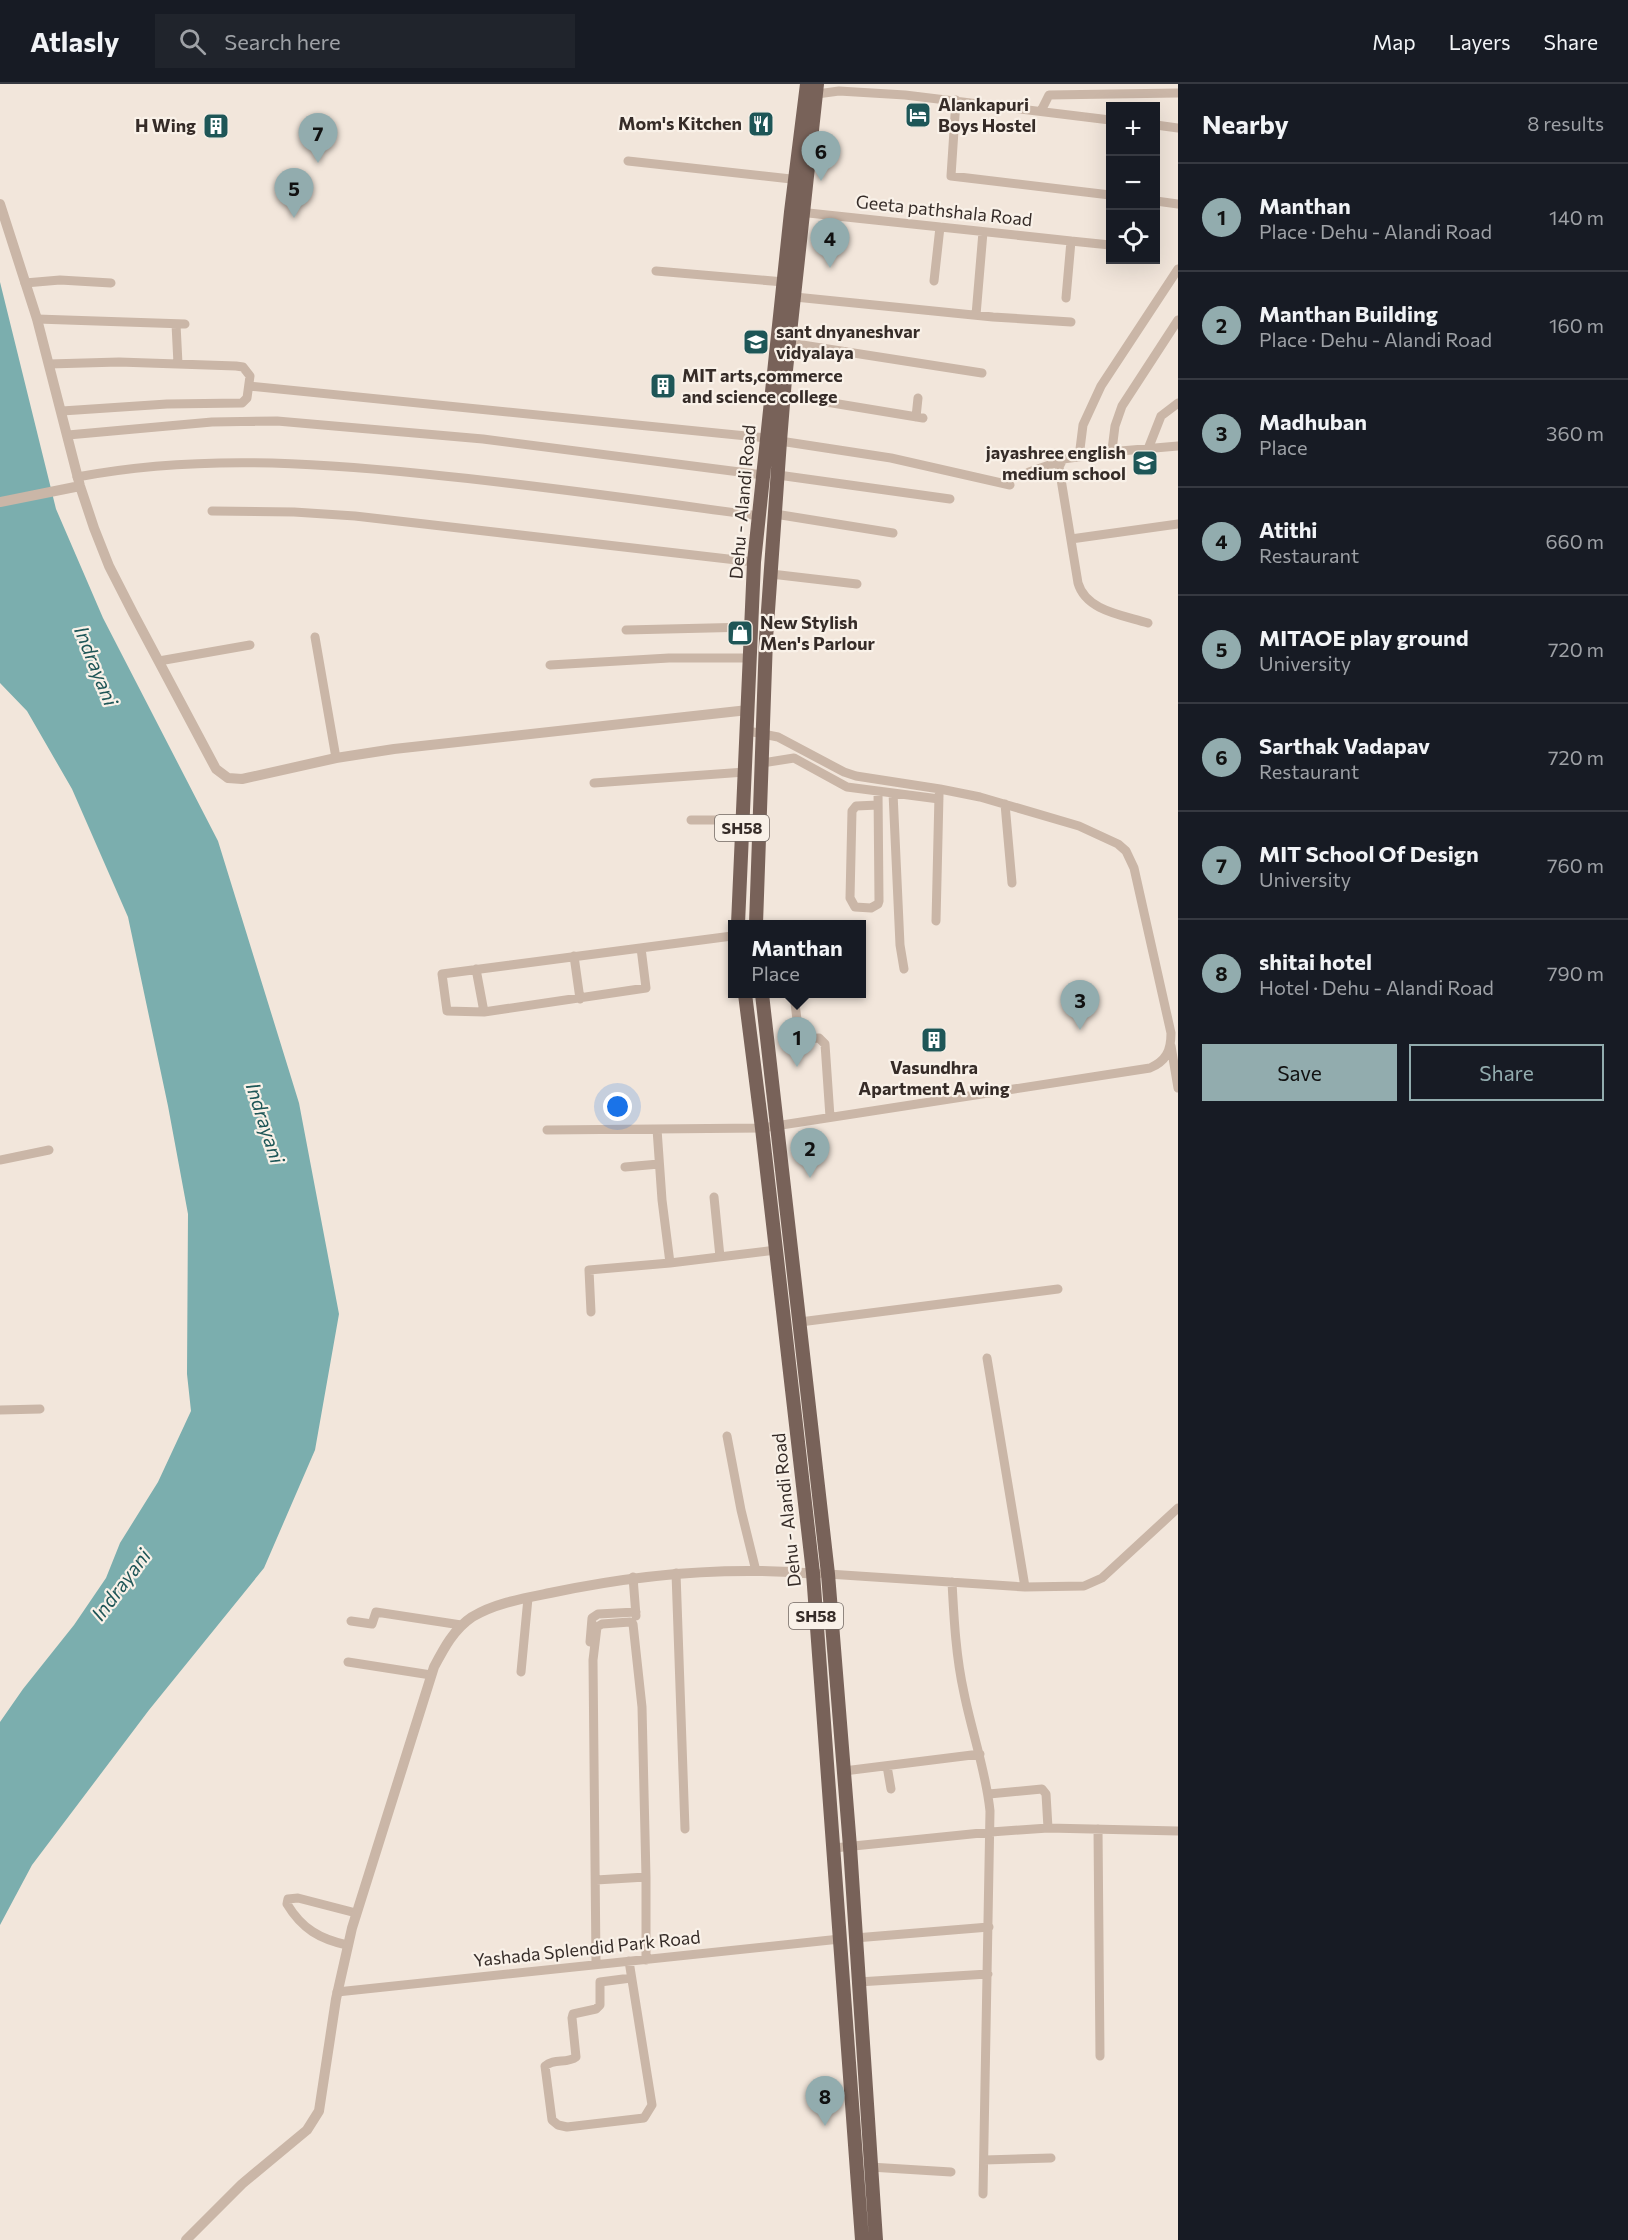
<!DOCTYPE html>
<html lang="en">
<head>
<meta charset="utf-8">
<style>
  :root { --surface:#171b24; --page:#20242c; --text:#f1f3f6; --muted:#9ea1a6; --line:#363941; --accent:#92acae }
  body { margin:0; font-family:Commissioner,sans-serif; background:var(--page); color:var(--text) }
  .controls { position:absolute; right:18px; top:18px; display:grid; overflow:hidden; border-radius:0px; box-shadow:0 6px 24px #0002 }
  .controls button { width:54px; height:54px; display:grid; place-items:center; padding:0; border:0; border-bottom:2px solid var(--line); background:var(--surface); color:var(--text); font:30px sans-serif }
  .you { position:absolute; left:618px; top:1023px; width:21px; height:21px; margin:-15px; border:4px solid #fff; border-radius:50%; background:#1a73e8; box-shadow:0 0 0 9px #1a73e833 }
  .badge { display:grid; place-items:center; width:39px; height:39px; border-radius:50%; background:var(--accent); color:#111; font-size:20px; font-weight:700 }
  .pin { position:absolute; translate:-50% -50px; filter:drop-shadow(0 2px 3px #0008) }
  .pin::after { content:''; position:absolute; top:32px; width:21px; height:18px; background:inherit; clip-path:polygon(0 0,100% 0,50% 100%) }
  .popup { position:absolute; left:728px; top:836px; width:138px; height:78px; box-sizing:border-box; display:grid; place-content:center; border-radius:0px; background:var(--surface); filter:drop-shadow(0 2px 4px #0005); font-size:20px; white-space:nowrap; color:var(--muted) }
  .popup b { font-size:22px; color:var(--text) }
  .popup::after { content:''; position:absolute; left:50%; top:100%; margin-left:-12px; border:12px solid transparent; border-top-color:var(--surface) }
  .list { margin:0; padding:0; list-style:none }
  h2 { display:flex; justify-content:space-between; align-items:center; height:78px; margin:0; padding:0 24px; font-size:26px }
  h2 small { font-size:20px; font-weight:400; color:var(--muted) }
  .list li { display:grid; grid-template-columns:39px 1fr auto; gap:18px; align-items:center; box-sizing:border-box; height:108px; padding:0 24px; border-top:2px solid var(--line) }
  .list b { display:block; font-size:22px; white-space:nowrap }
  .list p { margin:0; font-size:20px; white-space:nowrap; color:var(--muted) }
  .list em { font-size:20px; font-style:normal; color:var(--muted) }
  .actions { display:flex; gap:12px; padding:18px 24px }
  .actions a { flex:1; padding:14px 0; border:2px solid var(--accent); border-radius:0px; text-align:center; font-size:21px; color:var(--accent) }
  .actions .main { background:var(--accent); color:#111 }
  .icon { flex:none; width:33px; height:33px; fill:none; stroke:currentColor; stroke-width:2; stroke-linecap:round; stroke-linejoin:round }
  .map { position:relative; flex:none; width:1178px; height:2156px; overflow:hidden }
  header { display:flex; align-items:center; gap:36px; box-sizing:border-box; height:84px; padding:0 30px; background:var(--surface); border-bottom:2px solid var(--line) }
  header strong { font-size:28px }
  nav { display:flex; gap:33px; margin-inline-start:auto; font-size:21px }
  .search { width:420px; height:54px; background:var(--page); display:flex; align-items:center; gap:15px; box-sizing:border-box; padding:0 21px; border-radius:0px; color:var(--muted); font-size:22px }
  main { display:flex }
  aside { flex:1; background:var(--surface) }
  .map>svg:first-child { display:block }
  .water { fill:#7baeae }
  .lines { fill:none; stroke-linecap:round; stroke-linejoin:round }
  .minor { stroke:#cab6a7; stroke-width:9 }
  .tertiary { stroke:#cab6a7; stroke-width:10 }
  .primary { stroke:#786259; stroke-width:14 }
  .labels { text-anchor:middle; stroke-width:4.5; stroke-linejoin:round; paint-order:stroke }
  .shield { fill:#f9f1e8; stroke:#706762; stroke-width:1.5 }
  .shield-label { font-size:16px; font-weight:bold; fill:#362c28 }
  .poi-label { font-size:18px; font-weight:bold; fill:#362c28; stroke:#f9f1e8; text-anchor:start }
  .street-label { font-size:18px; fill:#362c28; stroke:#f9f1e8 }
  .water-label { font-size:20px; font-style:italic; fill:#1e5657; stroke:#f9f1e8 }
</style>
</head>
<body>
<header>
<strong>Atlasly</strong>
<div class="search"><svg class="icon" aria-label="search" viewBox="0 0 24 24"><circle cx="10" cy="10" r="6"/><path d="M15 15l6 6"/></svg>Search here</div>
<nav><a>Map</a><a>Layers</a><a>Share</a></nav>
</header>
<main>
<div class="map">
<svg width="1178" height="2156" viewBox="0 0 1178 2156">
  <rect width="100%" height="100%" fill="#f2e6db"/>
  <path class="water" d="M0 198 56 425 103 534 218 757 299 1019 339 1230 315 1366 264 1484 149 1626 32 1781 0 1841V1638L23 1605 74 1541 106 1494 120 1459 158 1398 191 1327 187 1290 188 1130 168 1022 128 833 72 705 27 627 0 599Z"/>
  <g class="lines">
    <path class="minor" d="M817 10 839 7 905 11 1110 36
      M956 16 951 92 1110 111
      M1041 27 1049 11 1178 9
      M1156 41 1178 44
      M628 77 800 96
      M1156 117 1178 120
      M799 128 1071 157 1066 214
      M1071 157 1110 161
      M656 187 784 198
      M934 197 940 143
      M25 199 60 196 111 199
      M795 213 993 233 1071 238
      M976 231 983 148
      M37 235 185 240
      M176 240 178 280
      M783 258 982 289
      M49 280 119 278 236 282 243 283 250 292 247 314 242 319 167 320 62 327
      M249 302 767 354
      M784 311 923 334
      M916 333 918 314
      M68 351 212 338 277 337 483 355 763 391
      M780 357 891 374 1010 401
      M1148 365 1161 332 1178 319
      M1109 368 1178 362
      M1079 373 1083 341 1101 302 1178 185
      M1029 388 1061 377
      M778 391 950 415
      M77 393C193 371 309 378 425 390 537 401 648 417 759 432
      M212 427 294 428 355 432 754 478
      M775 430 893 449
      M1071 455 1178 440
      M771 490 857 500
      M1148 539C1123 531 1086 527 1078 499L1059 383 1063 375 1100 370 1112 366 1115 342 1122 322 1178 236
      M626 546 751 543
      M315 553 336 674
      M159 577 250 561
      M550 581 669 574H749
      M762 679 794 674 847 703 939 715
      M594 699 745 688
      M878 707 879 817 878 820 871 824 855 823 850 814 852 727 856 722 878 721
      M893 709 900 861 904 885
      M1005 720 1012 799
      M691 736H742
      M936 837 939 711
      M641 864 646 904 484 928 447 927 442 890 732 852
      M574 872 580 915
      M476 885 484 928
      M794 911 799 952 804 955 819 954 825 960 830 1033
      M1171 962 1178 1004
      M657 1045 662 1116 670 1179
      M547 1046 762 1044 1150 984C1166 977 1171 967 1171 949L1134 784 1126 767 1118 760 1079 742 980 713 940 705 856 692 844 688 778 653 748 647
      M0 1076 49 1066
      M625 1083 659 1080
      M714 1113 720 1173
      M591 1228 589 1186 670 1179 776 1166
      M800 1238 1058 1205
      M987 1274 1025 1503
      M0 1326 40 1325
      M727 1352 741 1426 756 1487
      M676 1489 685 1745
      M828 1490 1025 1503 1084 1502 1102 1494 1178 1424
      M633 1493 636 1532
      M952 1498C954 1536 956 1573 964 1609 972 1649 986 1687 990 1727L983 2110
      M351 1537 372 1540 376 1528 461 1541
      M590 1558 592 1534 598 1530 636 1528
      M348 1578 431 1591
      M521 1588 528 1514
      M887 1682 891 1705
      M844 1687 980 1670
      M989 1710 1042 1705 1046 1710 1048 1744
      M1098 1745 1100 1972
      M834 1764 991 1748 1048 1744 1178 1747
      M596 1796 646 1793
      M855 1854 989 1843
      M347 1861C320 1855 302 1845 287 1820L288 1815 298 1814 356 1829
      M629 1877 652 2021 644 2034 567 2043 558 2041 552 2036 545 1982C554 1974 567 1980 576 1973L572 1934 573 1930 596 1925 600 1921V1898L631 1894
      M596 1879 593 1576 597 1543 602 1540 630 1538 633 1540 642 1623 646 1793V1876
      M858 1898 988 1890
      M337 1908 840 1855
      M984 2076 1051 2074
      M870 2083 951 2088"/>
    <path class="tertiary" d="M0 120 37 235 80 402 94 444 109 482 133 529 216 685 228 694 242 695 336 674 394 665 748 626
      M0 418 80 402
      M186 2156 242 2100 307 2046 319 2027 336 1915 352 1844 434 1583C444 1564 454 1545 472 1533 495 1519 525 1514 550 1509 639 1490 728 1482 818 1490"/>
    <path class="primary" d="M738 840 754 478 791 128 807 0
      M756 840 766 555 780 357 785 295 817 0
      M745 910 762 1044 813 1489 862 2156
      M762 910 828 1490 850 1763 876 2156"/>
  </g>
  <defs>
    <g id="hotel-square" transform="scale(1.35)"><rect x="-9" y="-9" width="18" height="18" rx="4" fill="#1e5657" stroke="#f9f1e8"/><path d="M-6-4.5h1.5V1H6V5H4.5V3h-9V5H-6ZM-4 0a1.8 1.8 0 1 1 3.6 0ZM.5 0V-2.5h3Q6-2.5 6 0Z" fill="#fff"/></g>
    <g id="restaurant-square" transform="scale(1.35)"><rect x="-9" y="-9" width="18" height="18" rx="4" fill="#1e5657" stroke="#f9f1e8"/><path d="M-5-6h1v4h1v-4h1v4h1v-4h1v5L-1.5 .5V6h-2V.5L-5-1ZM5-6V6H3V1.5H1.5Q1.5-4 5-6Z" fill="#fff"/></g>
    <g id="building-square" transform="scale(1.35)"><rect x="-9" y="-9" width="18" height="18" rx="4" fill="#1e5657" stroke="#f9f1e8"/><path d="M-4-6H4V6H1V3H-1V6H-4ZM-2.5-4.3h1.7v1.8h-1.7ZM.8-4.3h1.7v1.8H.8ZM-2.5-1h1.7V.8h-1.7ZM.8-1h1.7V.8H.8Z" fill="#fff"/></g>
    <g id="school-square" transform="scale(1.35)"><rect x="-9" y="-9" width="18" height="18" rx="4" fill="#1e5657" stroke="#f9f1e8"/><path d="M0-5L7-2L0 1L-7-2ZM-4 1L0 2.5L4 1V4Q0 6-4 4Z" fill="#fff"/></g>
    <g id="shop-square" transform="scale(1.35)"><rect x="-9" y="-9" width="18" height="18" rx="4" fill="#1e5657" stroke="#f9f1e8"/><path d="M-5-2.5h2.3a2.7 3.5 0 0 1 5.4 0H5L5.5 6h-11ZM-1.5-2.5h3a1.5 2.3 0 0 0-3 0Z" fill="#fff"/></g>
  </defs>
  <g fill-rule="evenodd">
    <use href="#hotel-square" x="918" y="31"/>
    <use href="#restaurant-square" x="761" y="40"/>
    <use href="#building-square" x="216" y="42"/>
    <use href="#school-square" x="756" y="258"/>
    <use href="#building-square" x="663" y="302"/>
    <use href="#school-square" x="1145" y="379"/>
    <use href="#shop-square" x="740" y="549"/>
    <use href="#building-square" x="934" y="956"/>
  </g>
  <g class="labels">
    <g class="shield">
      <rect x="715" y="731" width="54" height="26" rx="4.5"/>
      <rect x="789" y="1519" width="54" height="26" rx="4.5"/>
    </g>
    <g class="shield-label">
      <text x="742" y="750">SH58</text>
      <text x="816" y="1538">SH58</text>
    </g>
    <g class="poi-label">
      <text x="938" y="27">Alankapuri<tspan x="938" dy="21">Boys Hostel</tspan></text>
      <text x="742" y="46" text-anchor="end">Mom's Kitchen</text>
      <text x="196" y="48" text-anchor="end">H Wing</text>
      <text x="776" y="254">sant dnyaneshvar<tspan x="776" dy="21">vidyalaya</tspan></text>
      <text x="682" y="298">MIT arts,commerce<tspan x="682" dy="21">and science college</tspan></text>
      <text x="1126" y="375" text-anchor="end">jayashree english<tspan x="1126" dy="21">medium school</tspan></text>
      <text x="760" y="545">New Stylish<tspan x="760" dy="21">Men's Parlour</tspan></text>
      <text x="934" y="990" text-anchor="middle">Vasundhra<tspan x="934" dy="21">Apartment A wing</tspan></text>
    </g>
    <g class="street-label">
      <text transform="translate(944 127) rotate(6)" y="6">Geeta pathshala Road</text>
      <text transform="translate(743 418) rotate(-85)" y="6">Dehu - Alandi Road</text>
      <text transform="translate(787 1426) rotate(-96)" y="6">Dehu - Alandi Road</text>
      <text transform="translate(587 1865) rotate(-6)" y="6">Yashada Splendid Park Road</text>
    </g>
    <g class="water-label">
      <text transform="translate(96 582) rotate(68)" y="7">Indrayani</text>
      <text transform="translate(265 1039) rotate(72)" y="7">Indrayani</text>
      <text transform="translate(121 1501) rotate(-53)" y="7">Indrayani</text>
    </g>
  </g>
</svg>
<div class="controls">
<button>+</button>
<button>−</button>
<button><svg class="icon" aria-label="locate" viewBox="0 0 24 24"><circle cx="12" cy="12" r="6"/><path d="M12 2v4M12 18v4M2 12h4M18 12h4"/></svg></button>
</div>
<div class="you"></div>
<div class="pin badge" style="left:797px;top:983px">1</div>
<div class="popup"><b>Manthan</b>Place</div>
<div class="pin badge" style="left:810px;top:1094px">2</div>
<div class="pin badge" style="left:1080px;top:946px">3</div>
<div class="pin badge" style="left:830px;top:184px">4</div>
<div class="pin badge" style="left:294px;top:134px">5</div>
<div class="pin badge" style="left:821px;top:97px">6</div>
<div class="pin badge" style="left:318px;top:79px">7</div>
<div class="pin badge" style="left:825px;top:2042px">8</div>
</div>
<aside>
<h2>Nearby<small>8 results</small></h2>
<ul class="list">
<li><span class="badge">1</span><div><b>Manthan</b><p>Place · Dehu - Alandi Road</p></div><em>140 m</em></li>
<li><span class="badge">2</span><div><b>Manthan Building</b><p>Place · Dehu - Alandi Road</p></div><em>160 m</em></li>
<li><span class="badge">3</span><div><b>Madhuban</b><p>Place</p></div><em>360 m</em></li>
<li><span class="badge">4</span><div><b>Atithi</b><p>Restaurant</p></div><em>660 m</em></li>
<li><span class="badge">5</span><div><b>MITAOE play ground</b><p>University</p></div><em>720 m</em></li>
<li><span class="badge">6</span><div><b>Sarthak Vadapav</b><p>Restaurant</p></div><em>720 m</em></li>
<li><span class="badge">7</span><div><b>MIT School Of Design</b><p>University</p></div><em>760 m</em></li>
<li><span class="badge">8</span><div><b>shitai hotel</b><p>Hotel · Dehu - Alandi Road</p></div><em>790 m</em></li>
</ul>
<div class="actions"><a class="main">Save</a><a>Share</a></div>
</aside>
</main>
</body>
</html>
